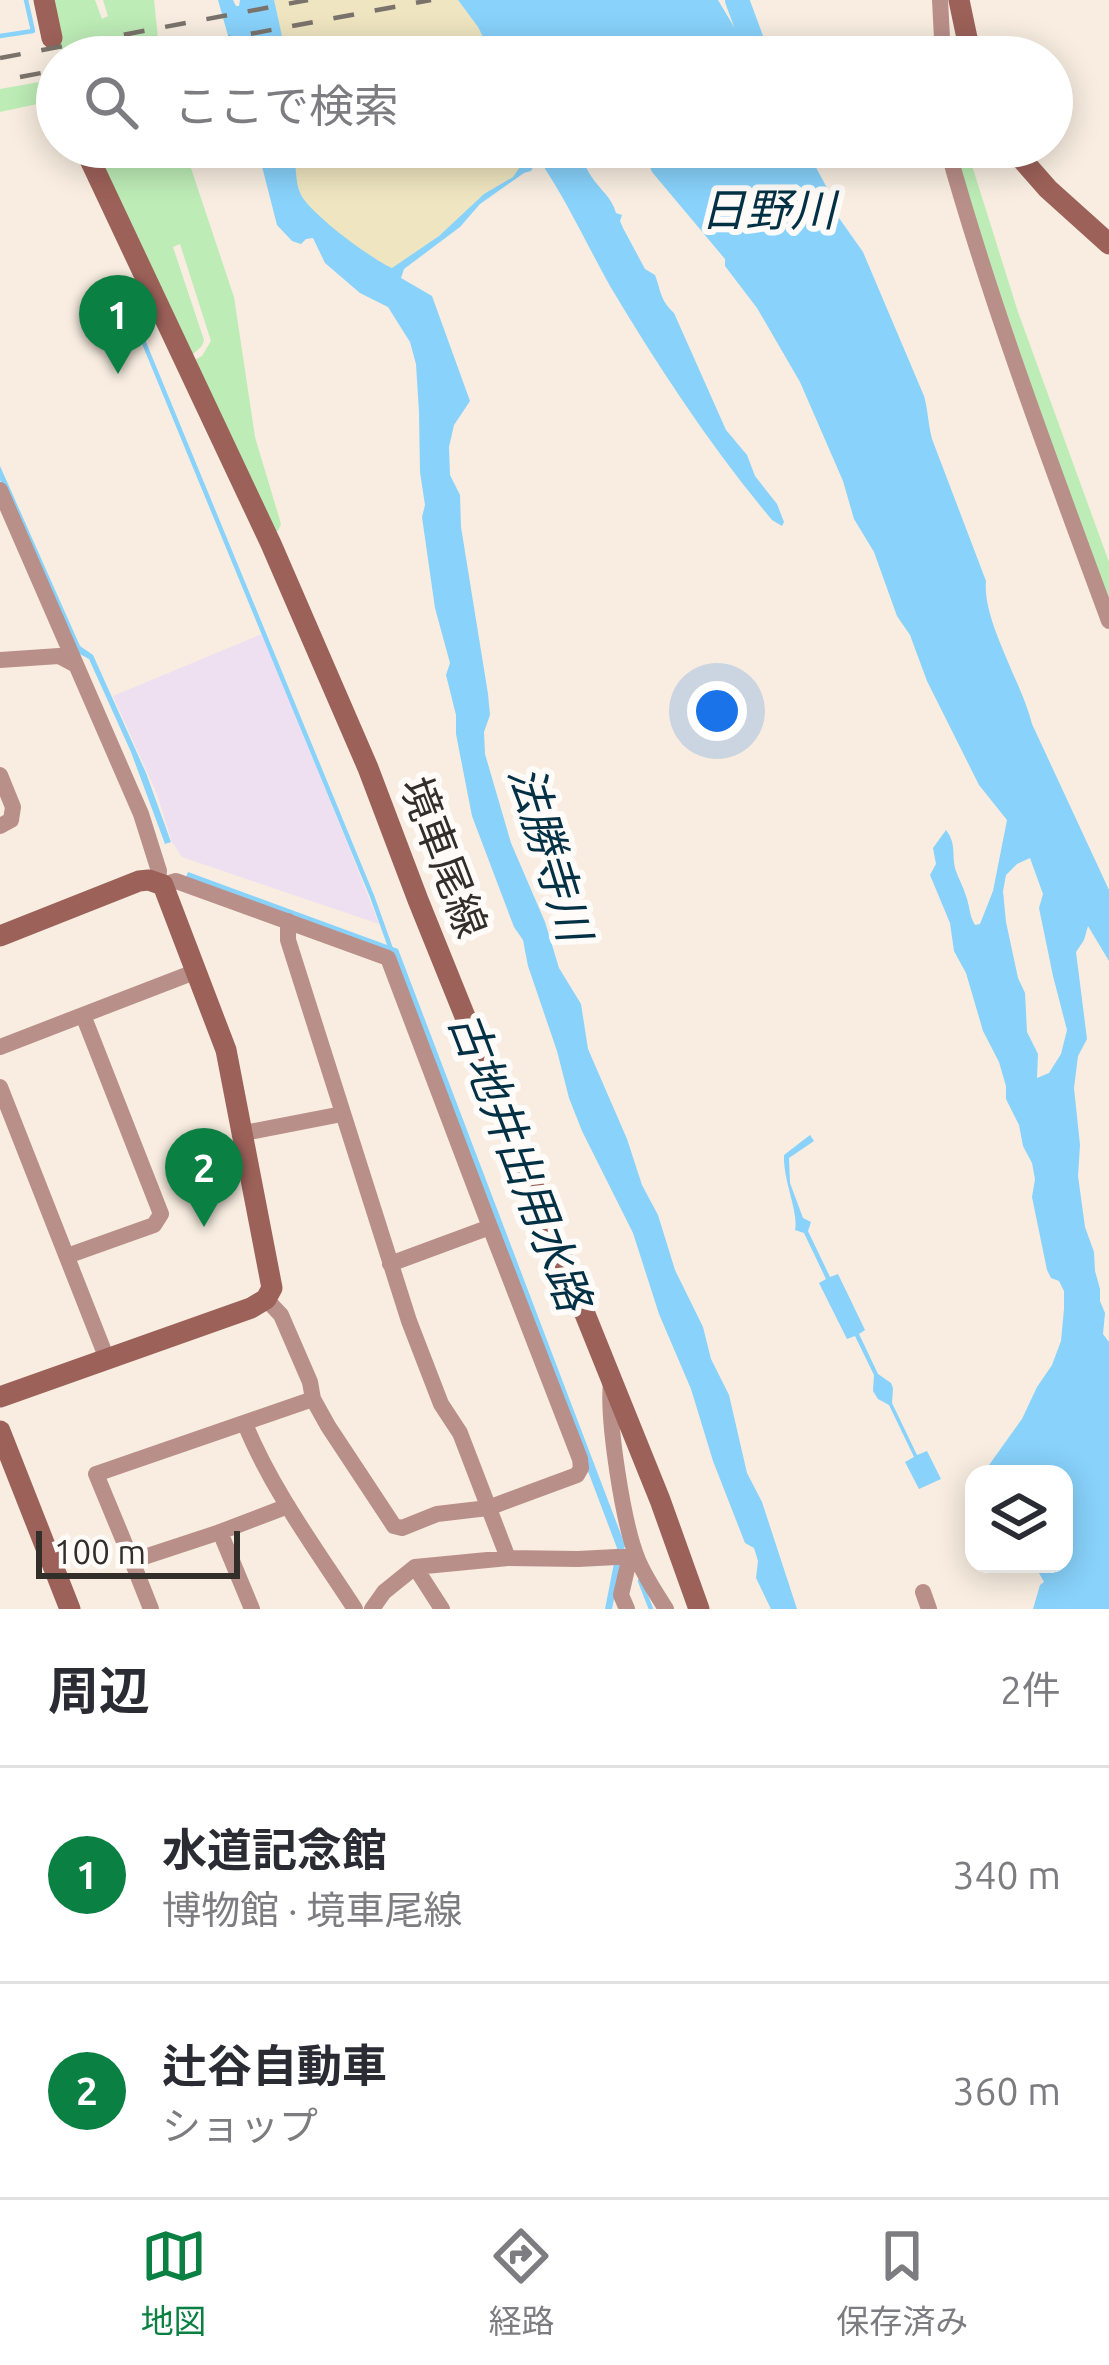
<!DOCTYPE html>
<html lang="ja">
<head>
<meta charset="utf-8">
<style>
  :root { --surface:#fff; --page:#f2f2f3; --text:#2b2b33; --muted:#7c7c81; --line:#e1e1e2; --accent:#0b8043 }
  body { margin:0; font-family:Ubuntu,"Noto Sans JP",sans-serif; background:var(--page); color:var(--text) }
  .controls { position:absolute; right:36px; bottom:36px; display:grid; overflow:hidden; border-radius:24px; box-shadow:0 6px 30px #0003 }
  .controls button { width:108px; height:108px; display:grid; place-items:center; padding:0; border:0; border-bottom:3px solid var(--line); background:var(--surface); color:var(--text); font:60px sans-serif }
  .scale { position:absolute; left:36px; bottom:30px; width:204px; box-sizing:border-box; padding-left:12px; border:6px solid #322e29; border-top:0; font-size:33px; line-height:42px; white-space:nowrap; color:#322e29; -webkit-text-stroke:9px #fefbf9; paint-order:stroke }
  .you { position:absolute; left:717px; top:711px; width:42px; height:42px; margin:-30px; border:9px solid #fff; border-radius:50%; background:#1a73e8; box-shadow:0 0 0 18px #1a73e833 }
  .badge { display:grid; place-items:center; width:78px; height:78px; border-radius:50%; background:var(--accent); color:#fff; font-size:39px; font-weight:700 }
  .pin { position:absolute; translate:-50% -99px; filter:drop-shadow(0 3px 6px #0008) }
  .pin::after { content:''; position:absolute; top:63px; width:42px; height:36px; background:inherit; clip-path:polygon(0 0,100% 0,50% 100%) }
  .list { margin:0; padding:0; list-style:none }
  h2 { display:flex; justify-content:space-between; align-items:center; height:156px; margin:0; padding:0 48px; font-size:51px }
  h2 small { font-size:39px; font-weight:400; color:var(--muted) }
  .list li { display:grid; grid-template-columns:78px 1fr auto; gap:36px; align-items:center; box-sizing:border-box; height:216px; padding:0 48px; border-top:3px solid var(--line) }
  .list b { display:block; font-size:45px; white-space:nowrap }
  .list p { margin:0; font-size:39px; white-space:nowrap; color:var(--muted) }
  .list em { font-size:39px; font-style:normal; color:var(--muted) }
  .icon { flex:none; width:66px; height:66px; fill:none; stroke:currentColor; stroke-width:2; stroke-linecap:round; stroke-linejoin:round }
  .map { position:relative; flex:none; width:1109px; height:1609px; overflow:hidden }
  .search { position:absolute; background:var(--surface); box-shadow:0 6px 30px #0003; left:36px; right:36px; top:36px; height:132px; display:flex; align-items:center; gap:30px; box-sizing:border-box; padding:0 42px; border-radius:66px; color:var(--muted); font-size:45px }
  .sheet { height:588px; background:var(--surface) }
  nav { display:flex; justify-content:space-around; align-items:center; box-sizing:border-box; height:168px; border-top:3px solid var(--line); background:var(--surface); font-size:33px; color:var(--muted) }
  nav a { display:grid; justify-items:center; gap:6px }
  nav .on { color:var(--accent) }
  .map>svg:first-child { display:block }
  .commercial { fill:#eedff1 }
  .green { fill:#bdecb6 }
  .sand { fill:#efe5c0 }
  .water { fill:#88d2fb; fill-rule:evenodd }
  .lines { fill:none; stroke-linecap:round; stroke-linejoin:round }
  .stream { stroke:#88d2fb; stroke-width:4.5 }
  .river { stroke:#88d2fb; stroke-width:24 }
  .street { stroke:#b98f89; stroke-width:16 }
  .secondary { stroke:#9c6159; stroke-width:21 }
  .rail { stroke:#7a736b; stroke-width:4.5; stroke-dasharray:21 21; stroke-linecap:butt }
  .labels { text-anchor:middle; stroke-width:12; stroke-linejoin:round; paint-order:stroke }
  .street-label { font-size:42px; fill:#322e29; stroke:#fefbf9 }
  .water-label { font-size:45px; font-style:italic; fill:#023044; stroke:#fefbf9 }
</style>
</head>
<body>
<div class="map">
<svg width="1109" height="1609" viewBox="0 0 1109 1609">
  <rect width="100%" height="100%" fill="#f8ede0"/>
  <path class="commercial" d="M262 634 350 850 379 924 182 857 172 842 157 794 113 696Z"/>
  <path class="green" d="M50 0H95L102 19 108 16 103 0H154L160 57H63L49 7Z
    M56 79V100L0 112V89Z
    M91 147H184L234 297 255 437 281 524 278 531 272 532 193 361 202 356 211 341 180 244 173 247 204 340 202 346 192 355Z
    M951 147H987L991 150 970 159 1018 312 1109 562V608L1084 543Z"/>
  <path class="sand" d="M274 0H458L478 27 492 57H257L260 47 268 39 280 46Z
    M292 147H533L513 177 439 236 392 269C364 255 305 217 297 186 294 174 294 160 292 147Z"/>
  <path class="water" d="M218 0H233L236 6H239L240 0H274L282 36 280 46 268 39 261 46 257 57H234Z
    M458 0H718L752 57H579C565 48 556 44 538 47L536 52 540 57H493L478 27Z
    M257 147H293C297 162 294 181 301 195 311 214 371 259 392 268L439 236 484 194 513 177 533 147H576C582 156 585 167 591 176 600 190 611 196 616 213L622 215 620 221 623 228 645 269 655 275C661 291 660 300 674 313L726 430 747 455 755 476 777 504 784 522 782 526 772 520C711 447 659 368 610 286 586 243 566 199 538 158L531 171 524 173 480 204 460 227 404 269 401 278 432 296 470 401 454 425 449 447 450 475 460 495 461 527 488 694 490 715 484 732 485 754 511 843 545 922 559 968 581 1004 588 1049 627 1139 642 1185 658 1215 675 1270 703 1327 711 1359 729 1395 747 1473 762 1502 797 1609H771L756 1578 758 1561 754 1548 745 1543 713 1461 691 1389 659 1314 633 1233 582 1131 569 1098 557 1051 528 966 523 940 514 927 472 816 456 734V715L446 675 450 663 435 608 422 517 425 505 420 472 419 412 416 364 410 342 388 307 360 293 325 263 313 238 306 239 301 244 292 241 277 225Z
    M642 147H805L827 188 839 218 863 252 924 396C928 410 928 424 932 439L986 581C982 620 1022 683 1032 724L1109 890V961L1088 926 1084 940 1076 952 1087 1039 1078 1056 1074 1088 1080 1145 1078 1176 1085 1227 1094 1252 1095 1271 1100 1289V1301L1105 1313 1103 1334 1109 1342V1609H1033L1040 1585 1044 1582 1034 1564H1064V1474H985L984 1472 1022 1419 1037 1387 1052 1365 1061 1341 1064 1309V1291L1059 1281 1051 1278 1047 1270 1032 1197 1035 1179 1032 1163 1023 1146 1019 1125 1006 1099V1086L999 1062 983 1031 966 973 954 951 950 923 930 875 936 864 933 848 946 830C956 843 952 852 955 868 958 878 963 886 966 896 970 907 969 915 975 925L980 924 993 891 1007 820 979 785 927 681 910 635 897 616 874 552 854 519 843 481 800 382 757 308 725 266V259L652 172ZM1030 858 1043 894 1039 908 1053 976 1067 1030 1061 1054 1049 1073 1037 1078 1038 1054 1027 1032 1025 993 1018 978 1006 922 1003 891 1006 875 1017 864Z
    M0 466 80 646 93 655 146 773 171 842 165 844 131 752 89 659 76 652 0 480Z
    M188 872 398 949 625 1545 612 1609H605L617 1548 393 955 186 877Z
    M810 1135 814 1141 789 1158 790 1183 803 1218 811 1222 808 1231 830 1277 838 1274 865 1330 859 1334 878 1374 891 1383 893 1388 892 1403 917 1455 927 1451 941 1479 919 1489 905 1462 914 1457 889 1405 878 1399 873 1391 874 1375 855 1336 847 1339 819 1283 826 1279 804 1233 795 1230C799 1212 783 1181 784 1155Z"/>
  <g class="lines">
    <path class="stream" d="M0 36 33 31 26 0
      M142 338 372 896 392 952
      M640 1581 651 1609"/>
    <path class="river" d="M737 0 758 57"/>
    <path class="street" d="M940 0 943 57
      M947 147C992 308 1051 464 1109 621
      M0 490 141 814 159 871 158 882
      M0 660 59 656 74 664
      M0 775 13 807 11 820 0 826
      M163 885 176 881 388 958 490 1227
      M288 921V940L409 1321 441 1404 460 1433 508 1558
      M0 1047 197 971
      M0 1087 107 1359
      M244 1133 342 1114
      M67 1256 154 1225 161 1214 83 1015
      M266 1299 281 1315 310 1382 313 1399 328 1426 394 1526 402 1528 437 1514 488 1508 577 1475 581 1468 580 1459 490 1227 390 1264
      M611 1382C607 1420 623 1524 638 1560 645 1577 656 1593 666 1609
      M245 1424C272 1490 316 1549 355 1609
      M220 1532 132 1561 96 1474 313 1399
      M132 1561 151 1609
      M415 1567 442 1609
      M923 1592 929 1609
      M252 1609 220 1532 288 1506
      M372 1609 384 1592 415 1567 508 1558 578 1559 636 1556
      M627 1609 621 1595 630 1556"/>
    <path class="secondary" d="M44 0 52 38
      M959 0 971 57
      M84 147 271 544 368 768 418 900 660 1500 699 1609
      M1011 147 1048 189 1109 244
      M0 936 139 881 149 880 163 885 226 1050 272 1288 266 1299 251 1308 0 1397
      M0 1431 70 1609"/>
    <path class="rail" d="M127 57 431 0
      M0 58 308 0
      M20 77 57 70"/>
  </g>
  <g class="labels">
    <g class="street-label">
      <text transform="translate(444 857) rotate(69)" y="15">境車尾線</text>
    </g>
    <g class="water-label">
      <text x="768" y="226">日野川</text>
      <text transform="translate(550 853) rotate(73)" y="16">法勝寺川</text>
      <text transform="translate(520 1161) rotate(69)" y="16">古地井出用水路</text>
    </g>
  </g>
</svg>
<div class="controls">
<button><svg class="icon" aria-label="layers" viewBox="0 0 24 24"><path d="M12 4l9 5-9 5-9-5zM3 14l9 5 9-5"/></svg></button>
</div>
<div class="scale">100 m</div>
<div class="you"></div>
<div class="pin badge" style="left:118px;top:374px">1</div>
<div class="pin badge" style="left:204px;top:1227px">2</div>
<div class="search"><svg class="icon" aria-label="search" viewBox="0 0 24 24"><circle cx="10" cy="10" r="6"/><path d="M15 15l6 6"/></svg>ここで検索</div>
</div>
<section class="sheet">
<h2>周辺<small>2件</small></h2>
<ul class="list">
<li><span class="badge">1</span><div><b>水道記念館</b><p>博物館 · 境車尾線</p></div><em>340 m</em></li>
<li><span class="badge">2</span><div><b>辻谷自動車</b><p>ショップ</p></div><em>360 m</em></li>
</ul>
</section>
<nav>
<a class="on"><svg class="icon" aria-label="map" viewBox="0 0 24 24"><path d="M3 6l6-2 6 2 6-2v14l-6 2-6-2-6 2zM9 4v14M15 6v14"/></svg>地図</a>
<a><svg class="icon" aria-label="directions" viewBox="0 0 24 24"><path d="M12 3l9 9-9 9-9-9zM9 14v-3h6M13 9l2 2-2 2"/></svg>経路</a>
<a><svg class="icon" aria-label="saved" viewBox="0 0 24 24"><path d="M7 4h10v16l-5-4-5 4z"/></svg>保存済み</a>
</nav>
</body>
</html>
